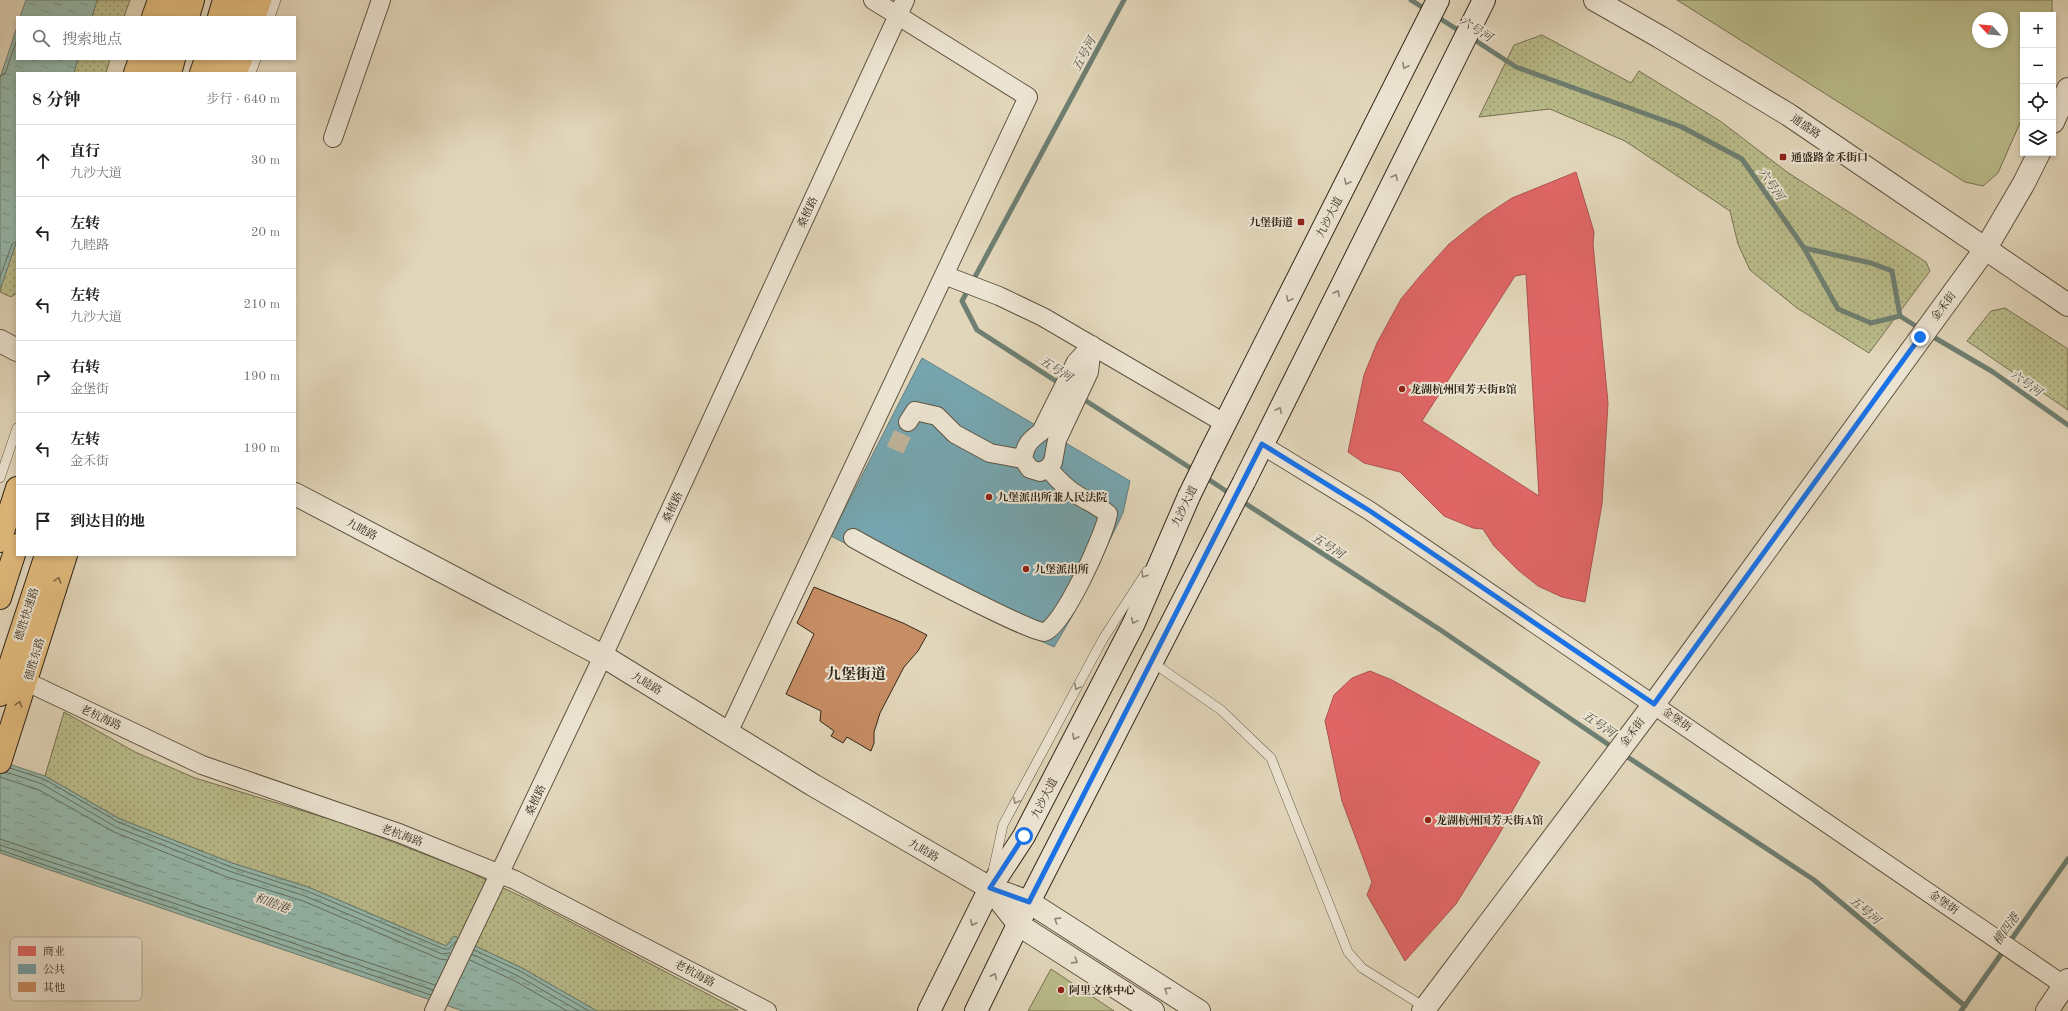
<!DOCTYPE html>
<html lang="zh">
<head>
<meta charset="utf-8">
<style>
  :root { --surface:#fff; --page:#f6f6f6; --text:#202124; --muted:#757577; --line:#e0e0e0 }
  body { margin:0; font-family:"Old Standard TT","Noto Serif SC",serif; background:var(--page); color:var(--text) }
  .controls { position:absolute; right:12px; top:12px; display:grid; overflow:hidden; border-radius:0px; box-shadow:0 2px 6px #0003 }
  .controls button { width:36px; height:36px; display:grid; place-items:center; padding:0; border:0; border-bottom:1px solid var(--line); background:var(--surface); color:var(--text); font:20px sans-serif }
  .compass { position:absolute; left:1972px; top:12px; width:36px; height:36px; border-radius:50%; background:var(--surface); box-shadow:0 2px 6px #0003; rotate:296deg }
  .stop { position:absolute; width:12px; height:12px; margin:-9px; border:3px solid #1a73e8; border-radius:50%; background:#fff }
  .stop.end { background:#1a73e8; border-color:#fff; box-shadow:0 1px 4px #0008 }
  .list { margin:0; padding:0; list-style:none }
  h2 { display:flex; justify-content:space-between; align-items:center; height:52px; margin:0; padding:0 16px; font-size:17px }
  h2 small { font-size:13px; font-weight:400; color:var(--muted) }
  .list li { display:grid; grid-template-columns:26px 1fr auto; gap:12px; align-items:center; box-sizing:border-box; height:72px; padding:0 16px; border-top:1px solid var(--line) }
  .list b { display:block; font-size:15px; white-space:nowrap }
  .list p { margin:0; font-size:13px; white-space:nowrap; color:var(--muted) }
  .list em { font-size:13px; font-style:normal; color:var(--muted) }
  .icon { flex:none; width:22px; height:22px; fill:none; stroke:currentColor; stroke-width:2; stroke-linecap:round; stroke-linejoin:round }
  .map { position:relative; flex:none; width:2068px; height:1011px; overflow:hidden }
  .search { position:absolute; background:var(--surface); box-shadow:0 2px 6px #0003; left:16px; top:16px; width:280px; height:44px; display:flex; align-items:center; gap:10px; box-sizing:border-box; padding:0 14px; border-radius:0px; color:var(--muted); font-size:15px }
  .panel { position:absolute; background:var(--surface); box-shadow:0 2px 6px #0003; left:16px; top:72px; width:280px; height:484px; border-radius:0px }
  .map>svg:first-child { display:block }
  .grass { fill:#babc8b; stroke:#767252; fill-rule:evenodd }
  .park { fill:url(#park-dots); stroke:#767252 }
  .water { fill:url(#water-ripples); stroke:#6e7f72 }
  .shops { fill:#e06666; stroke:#ac534f; fill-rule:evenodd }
  .public { fill:#76a5af; stroke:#628082 }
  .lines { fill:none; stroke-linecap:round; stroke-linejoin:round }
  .shore { stroke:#647063; stroke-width:1 }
  .stream { stroke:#6e7f72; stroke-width:5 }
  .building { fill:#c78d64; stroke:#332819 }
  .minor-tunnel { stroke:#bfb39a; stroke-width:18; stroke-dasharray:18 9; stroke-linecap:butt }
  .service-casing { stroke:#5f5441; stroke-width:10 }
  .minor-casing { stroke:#5f5441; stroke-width:20 }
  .tertiary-casing { stroke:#5f5441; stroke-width:24 }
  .secondary-casing { stroke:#332819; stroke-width:24 }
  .primary-casing { stroke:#332819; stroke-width:24 }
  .trunk-casing { stroke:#332819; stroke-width:24 }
  .service { stroke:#ece4d2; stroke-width:9 }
  .minor { stroke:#ece4d2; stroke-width:18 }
  .tertiary { stroke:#ece4d2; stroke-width:22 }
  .secondary { stroke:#ece4d2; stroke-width:22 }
  .primary { stroke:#e1bb7d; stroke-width:22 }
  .trunk { stroke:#e1bb7d; stroke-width:22 }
  .secondary-bridge-casing { stroke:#332819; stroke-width:24; stroke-linecap:butt }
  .secondary-bridge { stroke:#ece4d2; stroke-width:22 }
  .oneway { stroke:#908676 }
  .oneway2 { stroke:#816a46 }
  .route { stroke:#1a73e8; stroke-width:5 }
  .poi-dot { fill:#8f2418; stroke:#ece4d2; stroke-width:1.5 }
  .labels { text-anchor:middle; stroke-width:4; stroke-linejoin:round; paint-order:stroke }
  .street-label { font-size:11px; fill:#332819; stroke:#ece4d2 }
  .poi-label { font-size:11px; font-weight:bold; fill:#332819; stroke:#ece4d2; text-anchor:start }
  .water-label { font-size:12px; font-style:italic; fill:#4c4c3e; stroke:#ece4d2 }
  .district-label { font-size:15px; font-weight:bold; fill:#332819; stroke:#ece4d2 }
  .key { fill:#ece4d2; stroke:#b4ac9a; stroke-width:1 }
  .key-label { font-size:11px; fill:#332819 }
</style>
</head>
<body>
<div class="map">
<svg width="2068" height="1011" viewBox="0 0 2068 1011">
  <defs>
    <pattern id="park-dots" width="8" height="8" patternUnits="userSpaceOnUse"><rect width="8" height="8" fill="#babc8b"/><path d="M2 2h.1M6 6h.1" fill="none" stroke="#989971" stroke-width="1.8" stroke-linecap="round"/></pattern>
    <pattern id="water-ripples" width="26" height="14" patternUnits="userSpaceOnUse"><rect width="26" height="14" fill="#95b9ad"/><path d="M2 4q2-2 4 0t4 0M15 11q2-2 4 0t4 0" fill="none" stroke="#7a968c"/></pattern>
  </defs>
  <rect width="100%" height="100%" fill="#e2d6ba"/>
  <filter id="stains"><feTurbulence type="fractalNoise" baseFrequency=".005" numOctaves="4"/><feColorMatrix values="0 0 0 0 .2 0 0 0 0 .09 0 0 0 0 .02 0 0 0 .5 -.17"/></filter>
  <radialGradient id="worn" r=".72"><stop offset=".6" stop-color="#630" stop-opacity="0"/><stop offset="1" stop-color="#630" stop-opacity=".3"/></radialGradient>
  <path class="grass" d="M1677 0H2052V15H2023V116L1998 173 1983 186 1965 182ZM1978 18H2002V42H1978Z
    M1051 969 1114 1011H1028Z"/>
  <path class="park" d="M97 0H130L124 17H92Z
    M1542 35 1631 83 1639 71 1720 121 1787 172 1926 262 1930 271 1869 353 1797 308 1750 270 1738 244 1730 211 1625 141 1550 109 1479 117 1514 45Z
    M78 59H110L106 73H74Z
    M17 240V293L11 297 0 292V290Z
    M2005 308 2068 349V410L1967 341 1991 311Z
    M64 712 135 752 195 778 346 824 463 869 533 902 738 1010 597 1011 522 968 454 936 446 946 308 887 232 863 120 819 45 776Z"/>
  <path class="water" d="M26 0H97L92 17H20Z
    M17 27V59H78L74 73H17V240L0 290V78Z
    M0 761 45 776 120 819 232 863 308 887 446 946 454 936 522 968 597 1011H463L0 853Z"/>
  <path class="shops" d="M1576 172 1594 232 1593 244 1608 403 1602 504 1585 602 1562 597 1538 586 1518 570 1494 546 1483 529 1473 528 1444 516 1400 472 1364 463 1348 452 1364 375 1377 343 1401 299 1420 276 1449 244 1483 217 1512 198ZM1526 274 1539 496 1422 421 1515 276Z
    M1370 671 1392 680 1540 762 1497 838 1456 904 1405 961 1367 895 1372 882 1342 801 1325 721 1334 695 1352 678Z"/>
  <path class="public" d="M922 358 1130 481 1123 513 1074 613 1054 647 989 617 831 536Z"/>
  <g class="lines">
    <path class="shore" d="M0 76 5 74 17 39
      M0 277 12 244 17 241
      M10 768 44 779 118 822 231 867 307 891 444 949H449L456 941
      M6 772 42 784 116 827 229 871 305 896 442 954 450 953
      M0 777 39 790 114 832 227 877 303 901 440 959 447 960
      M0 839 435 985
      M0 845 433 990
      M0 850 431 995
      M474 950 520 971 589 1011
      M472 954 518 976 579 1011
      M470 960 515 981 567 1011"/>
    <path class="stream" d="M1411 0 1428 11
      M1436 16 1461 32
      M1470 37 1516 67 1682 127 1742 159 1804 248 1838 309 1871 323 1900 316 1922 330
      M1804 248 1871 263 1892 271 1900 316
      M1930 335 1993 372 2068 425
      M1062 385 977 330 962 301 1124 0
      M1080 397 1195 471
      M1205 477 1232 495
      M1240 500 1442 631 1615 749
      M1623 754 1814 880 1965 1006
      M1961 1011 2068 859"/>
  </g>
  <path class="building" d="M814 587 903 623 927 635 918 651 904 667 880 713 874 732V743L871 751 847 737 843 743 831 736 834 731 820 721 821 711 786 694 814 634 797 623Z"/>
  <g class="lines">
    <path class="minor-tunnel" d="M895 450 908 422"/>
    <g class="service-casing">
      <path id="service" d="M270 17 276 0
        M251 73 256 59
        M0 478 17 428
        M1152 662 1221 710 1271 758 1348 952 1362 968 1426 1008
        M993 871 1003 825 1103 639 1147 571"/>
    </g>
    <g class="minor-casing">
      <path id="minor" d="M333 138 381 0
        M944 275 999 296 1043 317 1226 424
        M1092 345 1089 372 1057 440 1053 462 1048 468 1040 472 1030 469 1023 459C1025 445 1030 440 1041 432L1076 362Z
        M908 422 915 411 937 416 955 434 990 453 1023 459
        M1262 445 1370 511 2068 988
        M853 538C874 550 1032 634 1044 632 1062 629 1105 534 1108 514 1099 506 1089 502 1079 496 1066 489 1057 479 1048 468
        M27 682 202 765 399 833 515 880 767 1011
        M728 733 1028 97 873 0
        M434 1011 603 656 905 0"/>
    </g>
    <g class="tertiary-casing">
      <path id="tertiary" d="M1595 0 1660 37 1789 115 2068 305
        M2053 122 2068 89
        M0 341 17 350
        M295 494 603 656 813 785 990 888 1029 902 1199 1011
        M990 888 1019 925 1153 1011
        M1423 1011 1654 704 1986 248 2024 183 2039 153
        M2047 1011 2068 980"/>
    </g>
    <g class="secondary-casing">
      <path id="secondary" d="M1209 455 1438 0
        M1244 482 1484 0
        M929 1011 990 888 1024 836 1134 623 1189 496
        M976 1011 1029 902 1229 511"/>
    </g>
    <g class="primary-casing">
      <path id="primary" d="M169 17 175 0
        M238 17 244 0
        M151 73 156 59
        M220 73 225 59
        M0 541 17 488
        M0 762 66 555"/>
    </g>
    <g class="trunk-casing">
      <path id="trunk" d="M153 17 159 0
        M188 17 193 0
        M219 17 224 0
        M254 17 260 0
        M135 73 140 59
        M170 73 174 59
        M201 73 206 59
        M236 73 241 59
        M0 598 17 545
        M0 695 46 555"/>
    </g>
    <use href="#service" class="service"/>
    <use href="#minor" class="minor"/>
    <use href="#tertiary" class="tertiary"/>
    <use href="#secondary" class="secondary"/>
    <use href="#primary" class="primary"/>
    <use href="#trunk" class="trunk"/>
    <g class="secondary-bridge-casing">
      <path id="secondary-bridge" d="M1189 496 1209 455
        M1229 511 1244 482"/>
    </g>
    <use href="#secondary-bridge" class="secondary-bridge"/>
  </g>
  <defs><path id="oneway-chevron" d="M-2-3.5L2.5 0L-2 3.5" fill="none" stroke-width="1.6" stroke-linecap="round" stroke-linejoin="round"/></defs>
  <g class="oneway">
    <use href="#oneway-chevron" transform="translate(1405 66) rotate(117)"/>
    <use href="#oneway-chevron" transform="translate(1395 177) rotate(-64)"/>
    <use href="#oneway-chevron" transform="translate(1347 182) rotate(117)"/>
    <use href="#oneway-chevron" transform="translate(1337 293) rotate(-64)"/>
    <use href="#oneway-chevron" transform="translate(1289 299) rotate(116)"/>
    <use href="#oneway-chevron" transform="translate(1279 410) rotate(-64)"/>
    <use href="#oneway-chevron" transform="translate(1144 575) rotate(123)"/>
    <use href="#oneway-chevron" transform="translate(1134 621) rotate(114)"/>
    <use href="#oneway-chevron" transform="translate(1077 687) rotate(118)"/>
    <use href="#oneway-chevron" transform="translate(1075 737) rotate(117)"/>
    <use href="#oneway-chevron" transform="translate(1016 801) rotate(118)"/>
    <use href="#oneway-chevron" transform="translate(1057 920) rotate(-147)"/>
    <use href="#oneway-chevron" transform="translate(973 923) rotate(116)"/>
    <use href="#oneway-chevron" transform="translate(1075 961) rotate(33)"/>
    <use href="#oneway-chevron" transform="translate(994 976) rotate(-64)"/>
    <use href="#oneway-chevron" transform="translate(1167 990) rotate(-147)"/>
  </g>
  <g class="oneway2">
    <use href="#oneway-chevron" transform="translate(58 580) rotate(-73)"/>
    <use href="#oneway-chevron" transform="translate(19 704) rotate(-72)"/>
  </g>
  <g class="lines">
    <path class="route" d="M1024 836 990 888 1029 902 1262 444 1370 511 1654 704 1920 337"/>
  </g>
  <g class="poi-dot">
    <rect x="1779" y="153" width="8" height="8" rx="2"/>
    <rect x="1297" y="218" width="8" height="8" rx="2"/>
    <circle cx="1402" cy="389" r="4"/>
    <circle cx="989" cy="497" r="4"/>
    <circle cx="1026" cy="569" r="4"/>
    <circle cx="1428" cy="820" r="4"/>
    <circle cx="1061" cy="990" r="4"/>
  </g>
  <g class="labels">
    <g class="street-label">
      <text transform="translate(1806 126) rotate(34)" y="4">通盛路</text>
      <text transform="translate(807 212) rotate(-65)" y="4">桑植路</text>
      <text transform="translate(1329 217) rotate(-63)" y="4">九沙大道</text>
      <text transform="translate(1943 306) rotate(-53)" y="4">金禾街</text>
      <text transform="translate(1184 506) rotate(-64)" y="4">九沙大道</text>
      <text transform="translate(672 507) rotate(-65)" y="4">桑植路</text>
      <text transform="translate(362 529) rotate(28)" y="4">九睦路</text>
      <text transform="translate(26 614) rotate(-72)" y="4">德胜快速路</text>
      <text transform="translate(34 659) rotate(-73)" y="4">德胜东路</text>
      <text transform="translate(647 683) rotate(31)" y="4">九睦路</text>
      <text transform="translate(101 717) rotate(25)" y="4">老杭海路</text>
      <text transform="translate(1677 719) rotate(34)" y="4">金堡街</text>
      <text transform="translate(1632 732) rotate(-53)" y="4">金禾街</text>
      <text transform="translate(1044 798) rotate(-63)" y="4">九沙大道</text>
      <text transform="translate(535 800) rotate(-65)" y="4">桑植路</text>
      <text transform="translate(402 835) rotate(20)" y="4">老杭海路</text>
      <text transform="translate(924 850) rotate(30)" y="4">九睦路</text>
      <text transform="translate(1944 902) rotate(34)" y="4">金堡街</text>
      <text transform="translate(695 973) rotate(28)" y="4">老杭海路</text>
    </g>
    <g class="poi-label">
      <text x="1791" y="161">通盛路金禾街口</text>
      <text x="1293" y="226" text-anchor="end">九堡街道</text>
      <text x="1410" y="393">龙湖杭州国芳天街B馆</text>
      <text x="997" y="501">九堡派出所兼人民法院</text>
      <text x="1034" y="573">九堡派出所</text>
      <text x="1436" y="824">龙湖杭州国芳天街A馆</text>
      <text x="1069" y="994">阿里文体中心</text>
    </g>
    <g class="water-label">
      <text transform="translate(1476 29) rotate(32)" y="4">六号河</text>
      <text transform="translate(1084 54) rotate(-62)" y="4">五号河</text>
      <text transform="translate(1771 184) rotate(55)" y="4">六号河</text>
      <text transform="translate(1056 369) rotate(33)" y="4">五号河</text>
      <text transform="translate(2026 383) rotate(35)" y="4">六号河</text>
      <text transform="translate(1328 546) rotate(33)" y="4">五号河</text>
      <text transform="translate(1599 724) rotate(34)" y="4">五号河</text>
      <text transform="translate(272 903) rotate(20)" y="4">和睦港</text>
      <text transform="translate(1865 910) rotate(40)" y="4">五号河</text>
      <text transform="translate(2006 929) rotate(-55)" y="4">横四港</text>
    </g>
    <g class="district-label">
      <text x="856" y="679">九堡街道</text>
    </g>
  </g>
  <rect x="10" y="937" width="132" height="64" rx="6" class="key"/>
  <rect x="18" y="946" width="18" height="10" fill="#e06666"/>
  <rect x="18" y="964" width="18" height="10" fill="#76a5af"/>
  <rect x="18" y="982" width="18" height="10" fill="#c78d64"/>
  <g class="key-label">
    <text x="43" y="955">商业</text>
    <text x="43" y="973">公共</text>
    <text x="43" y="991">其他</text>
  </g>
  <rect width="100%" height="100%" filter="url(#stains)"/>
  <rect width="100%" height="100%" fill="url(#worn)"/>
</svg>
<div class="controls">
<button>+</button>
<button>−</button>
<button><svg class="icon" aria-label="locate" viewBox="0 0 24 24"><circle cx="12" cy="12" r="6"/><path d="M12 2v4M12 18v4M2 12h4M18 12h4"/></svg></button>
<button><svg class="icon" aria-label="layers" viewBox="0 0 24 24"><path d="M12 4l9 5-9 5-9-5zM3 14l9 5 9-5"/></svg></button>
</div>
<svg class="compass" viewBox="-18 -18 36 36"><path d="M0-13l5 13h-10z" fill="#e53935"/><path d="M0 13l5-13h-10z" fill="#757577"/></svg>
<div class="stop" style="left:1024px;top:836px"></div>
<div class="stop end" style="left:1920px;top:337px"></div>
<div class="search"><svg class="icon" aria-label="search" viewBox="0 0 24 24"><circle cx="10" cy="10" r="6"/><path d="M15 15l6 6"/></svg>搜索地点</div>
<section class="panel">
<h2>8 分钟<small>步行 · 640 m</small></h2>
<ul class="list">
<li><svg class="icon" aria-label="ahead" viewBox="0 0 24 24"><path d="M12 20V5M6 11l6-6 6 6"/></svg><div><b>直行</b><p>九沙大道</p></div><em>30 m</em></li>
<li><svg class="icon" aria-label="left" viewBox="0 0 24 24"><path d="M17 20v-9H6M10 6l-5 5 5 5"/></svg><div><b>左转</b><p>九睦路</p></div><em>20 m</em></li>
<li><svg class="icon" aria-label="left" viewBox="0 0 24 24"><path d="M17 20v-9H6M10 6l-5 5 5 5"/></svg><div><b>左转</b><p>九沙大道</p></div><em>210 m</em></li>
<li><svg class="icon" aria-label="right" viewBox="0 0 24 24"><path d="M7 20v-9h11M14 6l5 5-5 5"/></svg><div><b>右转</b><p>金堡街</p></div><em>190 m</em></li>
<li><svg class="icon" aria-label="left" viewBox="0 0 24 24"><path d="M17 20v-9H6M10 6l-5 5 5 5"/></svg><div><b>左转</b><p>金禾街</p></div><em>190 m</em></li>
<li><svg class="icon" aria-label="arrive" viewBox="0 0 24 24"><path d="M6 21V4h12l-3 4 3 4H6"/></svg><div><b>到达目的地</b></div></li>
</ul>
</section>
</div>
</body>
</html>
